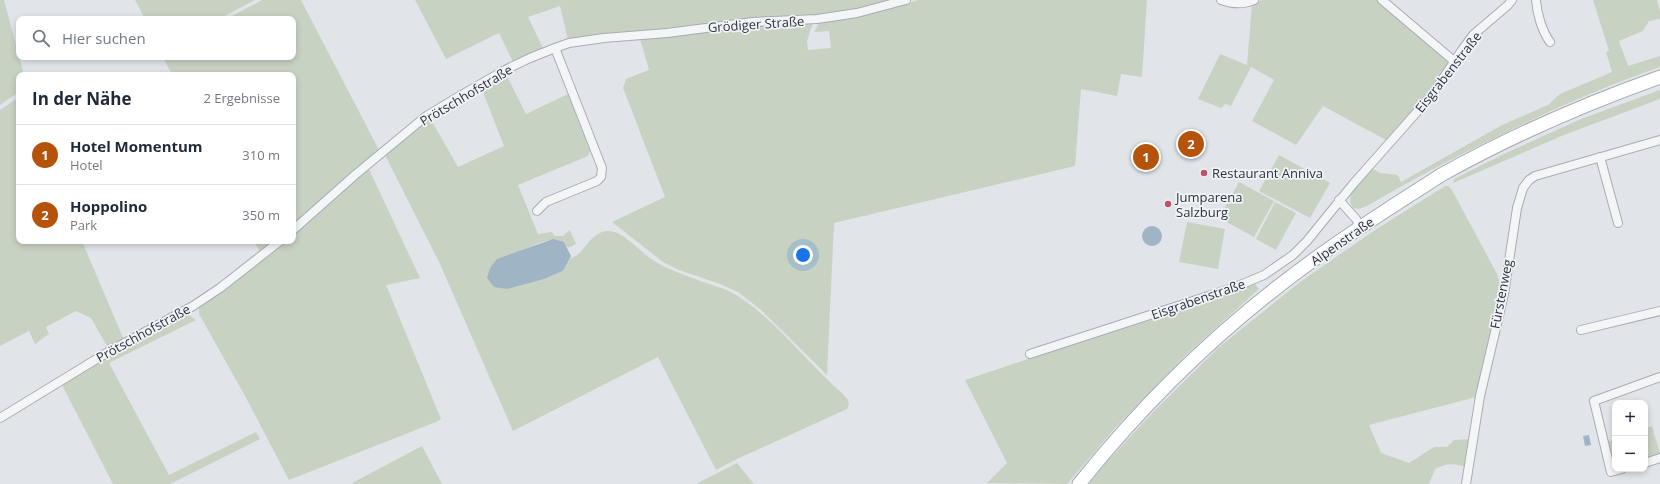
<!DOCTYPE html>
<html lang="de">
<head>
<meta charset="utf-8">
<style>
  :root { --surface:#fff; --page:#f2f2f3; --text:#1f2937; --muted:#747a83; --line:#e0e1e3; --accent:#b45309 }
  body { margin:0; font-family:"Open Sans",sans-serif; background:var(--page); color:var(--text) }
  .controls { position:absolute; right:12px; bottom:12px; display:grid; overflow:hidden; border-radius:8px; box-shadow:0 2px 6px #0003 }
  .controls button { width:36px; height:36px; display:grid; place-items:center; padding:0; border:0; border-bottom:1px solid var(--line); background:var(--surface); color:var(--text); font:20px sans-serif }
  .you { position:absolute; left:803px; top:255px; width:14px; height:14px; margin:-10px; border:3px solid #fff; border-radius:50%; background:#1a73e8; box-shadow:0 0 0 6px #1a73e833 }
  .badge { display:grid; place-items:center; width:26px; height:26px; border-radius:50%; background:var(--accent); color:#fff; font-size:13px; font-weight:700 }
  .pin { position:absolute; translate:-50% -50%; border:2px solid #fff; box-shadow:0 1px 4px #0006 }
  .list { margin:0; padding:0; list-style:none }
  h2 { display:flex; justify-content:space-between; align-items:center; height:52px; margin:0; padding:0 16px; font-size:17px }
  h2 small { font-size:13px; font-weight:400; color:var(--muted) }
  .list li { display:grid; grid-template-columns:26px 1fr auto; gap:12px; align-items:center; box-sizing:border-box; height:60px; padding:0 16px; border-top:1px solid var(--line) }
  .list b { display:block; font-size:15px; white-space:nowrap }
  .list p { margin:0; font-size:13px; white-space:nowrap; color:var(--muted) }
  .list em { font-size:13px; font-style:normal; color:var(--muted) }
  .icon { flex:none; width:22px; height:22px; fill:none; stroke:currentColor; stroke-width:2; stroke-linecap:round; stroke-linejoin:round }
  .map { position:relative; flex:none; width:1660px; height:484px; overflow:hidden }
  .search { position:absolute; background:var(--surface); box-shadow:0 2px 6px #0003; left:16px; top:16px; width:280px; height:44px; display:flex; align-items:center; gap:10px; box-sizing:border-box; padding:0 14px; border-radius:8px; color:var(--muted); font-size:15px }
  .panel { position:absolute; background:var(--surface); box-shadow:0 2px 6px #0003; left:16px; top:72px; width:280px; height:172px; border-radius:8px }
  .map>svg:first-child { display:block }
  .green { fill:#c8d2c3 }
  .water { fill:#9fb5c6 }
  .lines { fill:none; stroke-linecap:round; stroke-linejoin:round }
  .minor-casing { stroke:#a7acb3; stroke-width:10 }
  .primary-casing { stroke:#a1aab4; stroke-width:15 }
  .minor { stroke:#f4f5f7; stroke-width:8 }
  .primary { stroke:#fff; stroke-width:13 }
  .poi-dot { fill:#c4506a; stroke:#f1f3f6; stroke-width:1.5 }
  .labels { text-anchor:middle; stroke-width:3.5; stroke-linejoin:round; paint-order:stroke }
  .street-label { font-size:13px; fill:#2b343f; stroke:#f1f3f6 }
  .poi-label { font-size:13px; fill:#2b343f; stroke:#f1f3f6; text-anchor:start }
</style>
</head>
<body>
<div class="map">
<svg width="1660" height="484" viewBox="0 0 1660 484">
  <rect width="100%" height="100%" fill="#e1e5e9"/>
  <path class="green" d="M0 0H4L24 75H19V92L0 105Z
    M135 0H255L219 19H145Z
    M262 0H301L379 150 293 225V75H172L163 57H293V19H226Z
    M415 0H892L859 9 820 15 765 17 568 40 560 6 528 17 543 48 513 62 499 33 446 59Z
    M919 0H1147L1142 77 1121 74 1117 96 1081 89 1075 166 834 223 827 375 761 310 738 292 720 284 679 270 663 262 612 222 665 197 623 88 626 79 649 70 640 39 759 24 813 22 807 41 808 50 831 48 829 31 814 32 819 23 865 14Z
    M1262 0H1380L1446 57 1448 62C1439 88 1408 123 1386 140L1323 106 1296 145 1252 121 1274 80 1251 67 1231 106 1225 104 1221 108 1198 99 1220 54 1247 65 1252 4Z
    M1593 0H1657L1660 11V19L1649 21 1643 31 1619 41 1628 66 1660 56V67C1605 86 1553 109 1501 135 1455 157 1411 180 1367 206L1358 209 1353 208C1343 193 1362 179 1371 168L1380 173 1398 175 1401 182 1502 125 1548 105 1560 94 1612 72 1606 52 1609 51Z
    M506 74 526 114 568 94 590 151 588 156 518 185 538 234 552 232 554 236H563L570 230 576 244 568 248C556 232 538 244 523 250L528 282 544 279 563 271 570 258C585 256 588 232 608 231 623 230 640 252 653 260 670 271 690 277 709 284 715 286 723 288 729 291 772 314 805 361 842 393L848 400 849 404 847 409 737 459 716 470 658 357 513 431 440 264 384 153 430 118 458 167 504 146 481 87Z
    M1660 90V99L1564 135 1453 183 1454 179 1506 153 1581 119Z
    M19 97V241H82L124 340 108 348 91 318 76 311 46 327 49 334 35 344 29 331 0 346V110Z
    M1279 155 1330 183 1310 218 1259 191Z
    M368 167 420 278 386 285 441 419 436 422 289 480 244 394 199 314V307L266 257 284 241H293V233Z
    M1239 182 1274 201 1254 237 1219 218Z
    M1445 186H1448L1452 190 1497 274 1501 287 1476 397 1369 425 1381 453 1409 463 1434 447H1447L1454 440 1470 439 1466 467C1454 463 1446 463 1435 469L1429 484H1089L1105 464 1154 411 1219 347 1300 282 1375 230Z
    M1275 202 1296 213 1276 250 1256 239Z
    M1187 222 1225 229 1218 269 1179 262Z
    M254 241H275L261 254Z
    M1255 284 1259 289 1186 355 1116 427 1067 484 987 483 1007 463 965 380 1079 342 1193 307Z
    M184 315H189L196 320 109 363 169 475 256 432 260 439 170 484H113L63 387 64 383 102 359Z
    M1652 426 1660 454 1645 459V428Z
    M1615 439V466L1612 464 1607 442Z
    M422 446 442 484H353L352 483Z
    M737 463 754 484H696Z"/>
  <path class="water" d="M1142 236a10 10 0 1 1 20 0a10 10 0 1 1-20 0Z
    M553 239 564 242 571 256 563 271 544 279 507 289 494 287 487 278 490 268 497 259Z
    M1589 435 1591 445 1585 446 1583 436Z"/>
  <g class="lines">
    <g class="minor-casing">
      <path id="minor" d="M1221 0C1232 4 1243 5 1254 0
        M1382 0 1454 61
        M1536 0C1537 14 1542 31 1550 42
        M1600 157 1618 223
        M1339 200 1356 219 1360 227
        M537 211 546 202 597 181 601 177 602 168 555 48
        M293 230 355 175 425 117 458 97 505 70 530 58 555 48 569 43 604 38 667 33 753 22 817 19 857 13 906 0
        M1581 330 1660 311
        M1030 354 1233 288 1264 275 1293 255 1307 241 1354 183 1432 95 1462 50 1473 35 1508 5 1512 0
        M0 418 108 352 193 306 220 288 280 241
        M1645 463 1660 458
        M1622 469 1611 472 1594 401 1660 377
        M1466 484 1480 396 1504 294 1517 208 1523 188 1529 180 1535 176 1660 140"/>
    </g>
    <g class="primary-casing">
      <path id="primary" d="M1079 484C1146 400 1225 324 1312 261 1354 230 1398 203 1441 175 1511 136 1584 104 1660 77"/>
    </g>
    <use href="#minor" class="minor"/>
    <use href="#primary" class="primary"/>
  </g>
  <g class="poi-dot">
    <circle cx="1204" cy="173" r="4"/>
    <circle cx="1168" cy="204" r="4"/>
  </g>
  <g class="labels">
    <g class="street-label">
      <text transform="translate(756 24) rotate(-4)" y="5">Grödiger Straße</text>
      <text transform="translate(1448 72) rotate(-52)" y="5">Eisgrabenstraße</text>
      <text transform="translate(466 95) rotate(-31)" y="5">Prötschhofstraße</text>
      <text transform="translate(1342 241) rotate(-35)" y="5">Alpenstraße</text>
      <text transform="translate(1501 294) rotate(-79)" y="5">Fürstenweg</text>
      <text transform="translate(1198 299) rotate(-19)" y="5">Eisgrabenstraße</text>
      <text transform="translate(143 333) rotate(-29)" y="5">Prötschhofstraße</text>
    </g>
    <g class="poi-label">
      <text x="1212" y="178">Restaurant Anniva</text>
      <text x="1176" y="202">Jumparena<tspan x="1176" dy="15">Salzburg</tspan></text>
    </g>
  </g>
</svg>
<div class="controls">
<button>+</button>
<button>−</button>
</div>
<div class="you"></div>
<div class="pin badge" style="left:1146px;top:157px">1</div>
<div class="pin badge" style="left:1191px;top:144px">2</div>
<div class="search"><svg class="icon" aria-label="search" viewBox="0 0 24 24"><circle cx="10" cy="10" r="6"/><path d="M15 15l6 6"/></svg>Hier suchen</div>
<section class="panel">
<h2>In der Nähe<small>2 Ergebnisse</small></h2>
<ul class="list">
<li><span class="badge">1</span><div><b>Hotel Momentum</b><p>Hotel</p></div><em>310 m</em></li>
<li><span class="badge">2</span><div><b>Hoppolino</b><p>Park</p></div><em>350 m</em></li>
</ul>
</section>
</div>
</body>
</html>
